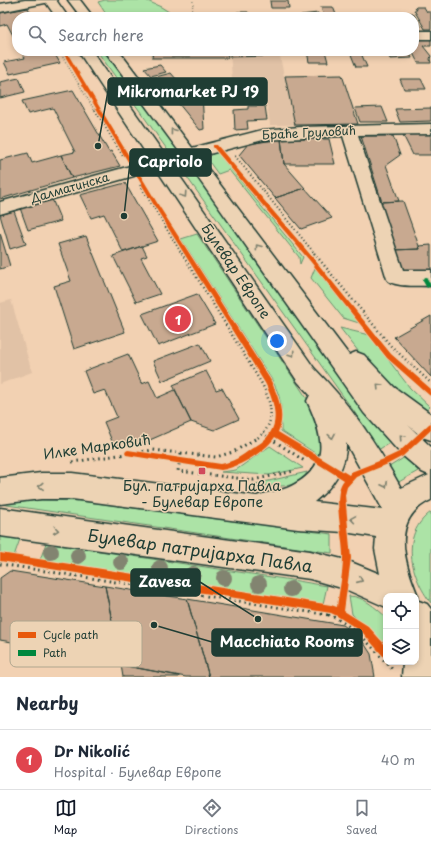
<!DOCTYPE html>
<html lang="en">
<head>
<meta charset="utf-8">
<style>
  :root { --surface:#fff; --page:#f6f6f7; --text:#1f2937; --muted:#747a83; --line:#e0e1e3; --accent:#111827 }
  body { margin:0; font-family:"Playpen Sans",sans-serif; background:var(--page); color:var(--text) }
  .controls { position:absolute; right:12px; bottom:12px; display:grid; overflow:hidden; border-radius:8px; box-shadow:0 2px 6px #0003 }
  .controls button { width:36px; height:36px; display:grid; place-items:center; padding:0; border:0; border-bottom:1px solid var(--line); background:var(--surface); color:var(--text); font:20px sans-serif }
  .you { position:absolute; left:277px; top:341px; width:14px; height:14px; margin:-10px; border:3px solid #fff; border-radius:50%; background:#1a73e8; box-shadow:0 0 0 6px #1a73e833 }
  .badge { display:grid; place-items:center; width:26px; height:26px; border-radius:50%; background:var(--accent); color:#fff; font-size:13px; font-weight:700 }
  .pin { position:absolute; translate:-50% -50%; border:2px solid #fff; box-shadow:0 1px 4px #0006 }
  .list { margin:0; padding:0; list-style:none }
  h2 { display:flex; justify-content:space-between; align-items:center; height:52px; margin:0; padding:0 16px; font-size:17px }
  h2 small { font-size:13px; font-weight:400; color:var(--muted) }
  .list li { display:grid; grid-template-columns:26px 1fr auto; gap:12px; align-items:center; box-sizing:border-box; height:60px; padding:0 16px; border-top:1px solid var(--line) }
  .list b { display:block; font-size:15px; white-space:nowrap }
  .list p { margin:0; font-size:13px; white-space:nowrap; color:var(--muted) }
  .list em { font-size:13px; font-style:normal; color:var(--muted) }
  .icon { flex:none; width:22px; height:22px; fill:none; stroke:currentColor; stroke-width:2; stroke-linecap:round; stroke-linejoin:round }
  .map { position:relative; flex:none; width:431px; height:677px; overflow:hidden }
  .search { position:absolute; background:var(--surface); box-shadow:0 2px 6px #0003; left:12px; right:12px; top:12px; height:44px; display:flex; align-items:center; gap:10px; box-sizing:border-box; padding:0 14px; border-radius:16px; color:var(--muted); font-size:15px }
  .sheet { height:112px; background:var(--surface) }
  nav { display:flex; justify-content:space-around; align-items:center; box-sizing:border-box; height:56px; border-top:1px solid var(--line); background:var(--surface); font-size:11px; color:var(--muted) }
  nav a { display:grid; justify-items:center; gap:2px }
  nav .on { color:var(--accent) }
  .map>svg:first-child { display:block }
  .built { fill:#e1c2a6 }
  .green { fill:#ace3a6; stroke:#66906d }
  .building { fill:#c8a990; stroke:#1f3d34 }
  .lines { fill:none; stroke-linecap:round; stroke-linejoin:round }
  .street-casing { stroke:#1f3d34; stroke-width:3 }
  .secondary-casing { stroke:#1f3d34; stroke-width:3 }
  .path-far3 { stroke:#1f3d34; stroke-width:1.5; stroke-dasharray:0.5 2; stroke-linecap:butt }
  .path-far2 { stroke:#1f3d34; stroke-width:2; stroke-dasharray:1 2.5; stroke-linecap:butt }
  .path-far1 { stroke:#1f3d34; stroke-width:2.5; stroke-dasharray:1 3; stroke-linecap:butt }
  .path { stroke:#1f3d34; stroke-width:3; stroke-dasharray:1.5 4; stroke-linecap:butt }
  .street { fill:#edd3b4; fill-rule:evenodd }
  .secondary { fill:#edd3b4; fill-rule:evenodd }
  .quiet { stroke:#00873e; stroke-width:5; stroke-dasharray:10 5; stroke-linecap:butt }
  .cycleway-casing { stroke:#edd3b4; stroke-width:2 }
  .cycleway { fill:#e8590c; fill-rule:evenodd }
  .tree { fill:#828470 }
  .oneway { stroke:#7c806e }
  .poi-dot { fill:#d1495b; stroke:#edd3b4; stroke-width:1.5 }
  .labels { text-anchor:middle; stroke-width:3; stroke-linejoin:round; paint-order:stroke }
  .far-street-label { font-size:12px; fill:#1f3d34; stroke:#edd3b4 }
  .street-label { font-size:14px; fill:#1f3d34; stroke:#edd3b4 }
  .poi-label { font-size:14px; fill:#1f3d34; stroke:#edd3b4 }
  .near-street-label { font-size:17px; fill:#1f3d34; stroke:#edd3b4 }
  .key { fill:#edd3b4; stroke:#afa68e; stroke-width:1 }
  .key-label { font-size:11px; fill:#1f3d34 }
  .leader { fill:none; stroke:#1f3d34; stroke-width:1.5 }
  .callout-dot { fill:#1f3d34; stroke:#edd3b4; stroke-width:1.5 }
  .callout { fill:#1f3d34; stroke:#1f3d34; stroke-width:1.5 }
  .callout-label { font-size:15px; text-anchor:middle; font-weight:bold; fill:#fff }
</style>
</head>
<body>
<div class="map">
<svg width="431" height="677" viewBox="0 0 431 677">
  <rect width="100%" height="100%" fill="#f2d1b2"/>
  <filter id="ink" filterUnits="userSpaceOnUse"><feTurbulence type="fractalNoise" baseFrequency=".025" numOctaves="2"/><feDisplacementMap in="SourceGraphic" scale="8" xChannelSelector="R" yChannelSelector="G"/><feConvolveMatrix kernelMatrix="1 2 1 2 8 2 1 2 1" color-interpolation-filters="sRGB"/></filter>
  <g filter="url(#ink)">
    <path class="built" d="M230 51H279L284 76 342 75 358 124 270 125 267 105 234 106Z
      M11 300 32 372 0 384V303Z"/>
    <path class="green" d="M105 0H145L161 7 177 17H108L98 2Z
      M97 51H105L391 442 378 450 365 427Z
      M216 151 303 257 300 264 299 257 229 170 218 174 210 163V157Z
      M197 234 314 409 321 425V457L281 431C281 408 283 401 272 380L181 239Z
      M315 268 359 323 343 318 311 278Z
      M340 328 369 335 410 388 430 407 422 414 366 361Z
      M270 446 303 468 269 475 221 472 236 470Z
      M405 457 418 471 397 483 389 467Z
      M307 472C299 491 272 486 256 484Z
      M42 500 81 501 332 534V553L0 504Z
      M431 512V603C411 577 399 535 431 512Z
      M0 536 20 539 14 556 0 554Z
      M46 543 298 581 327 586 323 604 40 560Z
      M349 596C363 596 376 608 386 617V647L352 614Z"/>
    <path class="building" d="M270 1H288L289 8H271Z
      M321 7H333L337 17H324Z
      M415 7H424L427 12H431V29H425L414 10H417Z
      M28 8 33 17H17V43L7 24 0 26V13Z
      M237 12H248L249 17H238Z
      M318 13 319 17H301V15Z
      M393 13H413L421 27 414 28V17H395Z
      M369 14H381L383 17H371Z
      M431 39V46H423L431 56 430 59 431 63H418L412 51H414V40Z
      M21 51H53L60 63 10 74 4 62 25 58Z
      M153 51H227L228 58H152Z
      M230 51H270L271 56 230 57Z
      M307 51H325L328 62H309Z
      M345 51H360L367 67H356L350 52Z
      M387 51H409L412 58 390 59Z
      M160 65 166 72 151 76 144 68Z
      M171 73 177 80H179L188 90 169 95 152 78Z
      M342 75 358 124 295 125 285 76Z
      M19 78 25 92 0 98V82Z
      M400 79H421L426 89H404Z
      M73 90 109 152 111 151 120 166 72 178 61 155 75 152 53 108 28 114 22 101Z
      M202 94 204 129 200 130 174 98 185 95Z
      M248 106H265L267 120 247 121 248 129 235 130 234 110 248 109Z
      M382 107 388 122H360L355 108Z
      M431 108V121L400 122 395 109Z
      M431 134V155H413L403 135Z
      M361 136H393L400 155 386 165 399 201 382 202Z
      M281 139H329L335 164H284Z
      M281 139 284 164 305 188 275 198 239 155 248 144Z
      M28 153 32 163 61 155 72 178 0 199V160Z
      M125 183 158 241 123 252 104 214 91 218 80 195Z
      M305 188 332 218 301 229 275 198Z
      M52 199 61 221 28 230 20 208Z
      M403 201 420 249 393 250 378 202Z
      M14 211 26 244 10 249 0 215Z
      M0 233 10 266 0 269Z
      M86 236 125 332 74 349 54 286 71 281 58 244Z
      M431 245V274H401L393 250 420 249 419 246Z
      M142 246 147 256 141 258 160 294 136 302 113 256Z
      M197 294 215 324 158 346 142 314Z
      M431 316V377L394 337Z
      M200 343 210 361 162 381 153 361Z
      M128 354 142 384 149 381 157 398 175 390 191 422 136 446 133 438 114 446 104 422 117 417 105 390 93 394 84 371Z
      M206 371 216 390 222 388 239 419 214 430 191 422 173 385Z
      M10 571 105 586 118 652 103 657 0 640V578Z
      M105 586 187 599 209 677H186L121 665Z
      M187 599 343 625 360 637 371 654 375 677H209Z
      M121 665 179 676V677H123Z"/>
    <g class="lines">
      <g class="street-casing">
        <path id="street" d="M25 0H51L45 3 0 12V4Z
          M414 31H431V39H414Z
          M431 124V134L358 135 403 270H431V286C421 285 392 288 387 279L343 136 263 140 190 159 184 158 182 154 184 150 262 130 300 127Z
          M163 157 169 158 171 162 169 166 0 214V202Z
          M416 616 427 621 431 631V677H402L403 662H416Z"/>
      </g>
      <g class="secondary-casing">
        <path id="secondary" d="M44 0H56L68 17H56Z
          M68 0H80L93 17H81Z
          M78 51H92L314 368C350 404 377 444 401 488L429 475 422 472 401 454 364 413 184 158 105 51H119L349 355 356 352 364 355 394 387 431 414V440L422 437 408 425 431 447V500C389 519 405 564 418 596L416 600 427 604 431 609V647L420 642 416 638V596H386V607L345 589 310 579 0 536V508L310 551 346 560 380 574 375 549 376 537 344 532 298 529 72 499H41L0 504V478L41 473H72L257 496C267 492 277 492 287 488 332 468 324 437 307 401L310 395 298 382ZM346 443 383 510 314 502C332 488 347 467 346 443Z"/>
      </g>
      <path class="path-far3" d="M192 17 193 0
        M59 51 95 111"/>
      <path class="path-far2" d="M95 110 124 158
        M235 156 315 254
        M140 185 182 254"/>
      <path class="path-far1" d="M182 253 262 384C272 404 277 425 256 439
        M314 253 391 346 431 383
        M263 433 271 439"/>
      <path class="path" d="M270 438 306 462
        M181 453 178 471 253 480 294 471
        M72 462 153 450 216 457 233 452 257 438
        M0 564 329 615
        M331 609 329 615C357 627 373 648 393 670"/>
      <use href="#street" class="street"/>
      <use href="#secondary" class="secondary"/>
      <path class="quiet" d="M424 278 431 290"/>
      <g class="cycleway-casing">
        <path id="cycleway" d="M62 51H66L159 206 270 379C278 395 286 415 278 432L349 475 351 472 384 459 399 452 429 424 431 423V430L403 456 388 464 356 477 347 487 345 495 351 558 344 611 368 626 386 646V657L383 656 362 632 337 616 331 613 0 561V553L331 605 337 607C339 591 343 574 343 558 344 539 331 494 344 480L275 437C265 452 238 468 221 470L126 455 125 453 126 451 128 450 221 464C233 462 242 456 251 449 258 445 266 440 270 433 280 418 272 397 265 383L155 207Z
          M213 145H217L314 259 391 354 431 389V396L429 395 387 358 310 261 213 147Z"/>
      </g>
      <use href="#cycleway" class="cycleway"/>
    </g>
    <g class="tree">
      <circle cx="51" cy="552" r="8"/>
      <circle cx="78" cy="556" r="8"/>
      <circle cx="121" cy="562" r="8"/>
      <circle cx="160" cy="568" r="8"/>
      <circle cx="193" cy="574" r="8"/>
      <circle cx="224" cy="578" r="8"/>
      <circle cx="259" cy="584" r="8"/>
      <circle cx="291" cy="589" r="8"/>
    </g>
    <defs><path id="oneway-chevron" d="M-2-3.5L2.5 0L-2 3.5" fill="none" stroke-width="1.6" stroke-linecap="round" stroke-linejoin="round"/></defs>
    <g class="oneway">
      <use href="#oneway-chevron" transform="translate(173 131) rotate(-127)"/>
      <use href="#oneway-chevron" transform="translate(184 195) rotate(56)"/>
      <use href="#oneway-chevron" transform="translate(258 247) rotate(-126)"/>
      <use href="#oneway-chevron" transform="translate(292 354) rotate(56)"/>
      <use href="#oneway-chevron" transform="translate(379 386) rotate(-134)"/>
      <use href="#oneway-chevron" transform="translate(332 436) rotate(80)"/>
      <use href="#oneway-chevron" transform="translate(402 437) rotate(-133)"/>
      <use href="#oneway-chevron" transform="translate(385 485) rotate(63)"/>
      <use href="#oneway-chevron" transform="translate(41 486) rotate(177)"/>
      <use href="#oneway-chevron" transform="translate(353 519) rotate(-171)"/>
      <use href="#oneway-chevron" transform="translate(56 530) rotate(8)"/>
      <use href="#oneway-chevron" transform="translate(360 580) rotate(24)"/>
    </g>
  </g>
  <rect class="poi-dot" x="198" y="467" width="8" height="8" rx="2"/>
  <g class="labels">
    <g class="far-street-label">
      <text transform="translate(309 133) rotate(-3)" y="4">Браће Груловић</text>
      <text transform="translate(70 188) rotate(-16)" y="4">Далматинска</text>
    </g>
    <g class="street-label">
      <text transform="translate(236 271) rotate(56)" y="5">Булевар Европе</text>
      <text transform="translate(97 447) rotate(-8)" y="5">Илке Марковић</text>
    </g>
    <g class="poi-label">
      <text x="202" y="491">Бул. патријарха Павла<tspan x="202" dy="16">- Булевар Европе</tspan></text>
    </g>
    <g class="near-street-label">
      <text transform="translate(200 551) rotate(8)" y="6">Булевар патријарха Павла</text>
    </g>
  </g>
  <rect x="10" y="621" width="132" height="46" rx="6" class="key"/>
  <rect x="18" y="632" width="18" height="6" fill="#e8590c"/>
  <rect x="18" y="650" width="18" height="6" fill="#00873e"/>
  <g class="key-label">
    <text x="43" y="639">Cycle path</text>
    <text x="43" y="657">Path</text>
  </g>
  <path class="leader" d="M98 146L108 91M124 216L130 162M258 619L200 582M154 625L212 642"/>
  <g class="callout-dot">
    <circle cx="98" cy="146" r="4"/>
    <circle cx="124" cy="216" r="4"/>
    <circle cx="258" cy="619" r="4"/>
    <circle cx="154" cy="625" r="4"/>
  </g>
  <g class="callout">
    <rect x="108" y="78" width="159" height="27" rx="4"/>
    <rect x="130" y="149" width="81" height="27" rx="4"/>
    <rect x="131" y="569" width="69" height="27" rx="4"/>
    <rect x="212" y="629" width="150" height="27" rx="4"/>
  </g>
  <g class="callout-label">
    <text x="188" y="97">Mikromarket PJ 19</text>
    <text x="170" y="167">Capriolo</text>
    <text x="165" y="587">Zavesa</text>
    <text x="287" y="647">Macchiato Rooms</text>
  </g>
</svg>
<div class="controls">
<button><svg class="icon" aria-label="locate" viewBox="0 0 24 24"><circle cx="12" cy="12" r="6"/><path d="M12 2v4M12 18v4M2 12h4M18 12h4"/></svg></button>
<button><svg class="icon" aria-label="layers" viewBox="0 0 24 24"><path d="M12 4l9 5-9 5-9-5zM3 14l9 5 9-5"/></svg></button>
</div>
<div class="you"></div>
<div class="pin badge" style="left:178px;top:319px;background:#e0444e">1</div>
<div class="search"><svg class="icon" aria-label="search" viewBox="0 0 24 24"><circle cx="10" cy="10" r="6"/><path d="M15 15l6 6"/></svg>Search here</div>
</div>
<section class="sheet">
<h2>Nearby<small></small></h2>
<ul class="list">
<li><span class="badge" style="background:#e0444e">1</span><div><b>Dr Nikolić</b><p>Hospital · Булевар Европе</p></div><em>40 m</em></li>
</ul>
</section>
<nav>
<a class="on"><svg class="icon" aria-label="map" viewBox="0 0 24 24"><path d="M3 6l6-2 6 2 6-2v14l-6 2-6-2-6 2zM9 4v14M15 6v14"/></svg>Map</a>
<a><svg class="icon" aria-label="directions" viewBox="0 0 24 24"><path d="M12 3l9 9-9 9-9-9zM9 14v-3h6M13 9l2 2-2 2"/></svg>Directions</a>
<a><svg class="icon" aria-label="saved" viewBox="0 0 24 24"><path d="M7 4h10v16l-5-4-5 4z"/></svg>Saved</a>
</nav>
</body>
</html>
